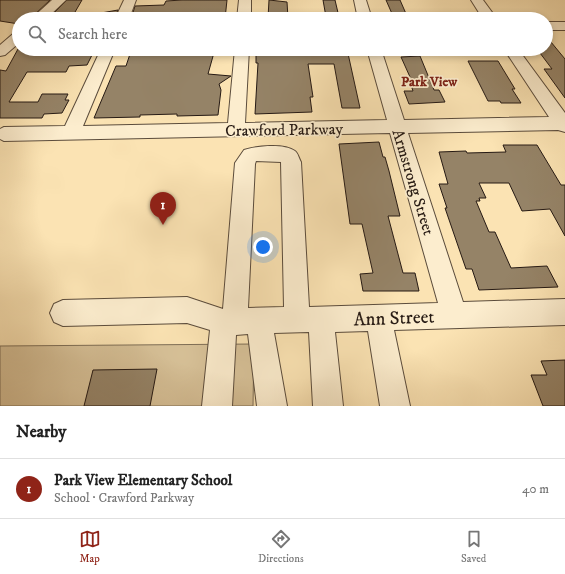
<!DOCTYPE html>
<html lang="en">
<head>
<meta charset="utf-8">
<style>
  :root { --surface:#fff; --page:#f6f6f6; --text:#222; --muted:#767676; --line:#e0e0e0; --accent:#8f2418 }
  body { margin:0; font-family:"IM FELL DW Pica",serif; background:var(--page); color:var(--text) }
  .you { position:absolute; left:263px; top:247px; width:14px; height:14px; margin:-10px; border:3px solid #fff; border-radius:50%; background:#1a73e8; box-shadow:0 0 0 6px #1a73e833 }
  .badge { display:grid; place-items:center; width:26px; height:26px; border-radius:50%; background:var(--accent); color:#fff; font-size:13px; font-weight:700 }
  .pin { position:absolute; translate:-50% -33px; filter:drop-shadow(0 1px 2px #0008) }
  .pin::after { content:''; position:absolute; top:21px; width:14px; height:12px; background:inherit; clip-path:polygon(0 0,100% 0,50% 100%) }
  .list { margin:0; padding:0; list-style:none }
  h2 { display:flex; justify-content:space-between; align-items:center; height:52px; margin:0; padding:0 16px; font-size:17px }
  h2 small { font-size:13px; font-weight:400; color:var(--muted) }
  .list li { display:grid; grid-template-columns:26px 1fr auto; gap:12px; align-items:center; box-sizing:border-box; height:60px; padding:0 16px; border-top:1px solid var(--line) }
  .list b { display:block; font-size:15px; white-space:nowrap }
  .list p { margin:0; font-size:13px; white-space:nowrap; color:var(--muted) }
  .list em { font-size:13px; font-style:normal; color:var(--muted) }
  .icon { flex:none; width:22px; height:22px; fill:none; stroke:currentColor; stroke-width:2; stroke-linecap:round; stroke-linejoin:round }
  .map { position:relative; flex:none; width:565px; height:406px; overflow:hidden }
  .search { position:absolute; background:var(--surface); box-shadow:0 2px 6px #0003; left:12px; right:12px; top:12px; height:44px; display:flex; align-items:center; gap:10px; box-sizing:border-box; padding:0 14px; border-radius:22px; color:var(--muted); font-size:15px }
  .sheet { height:112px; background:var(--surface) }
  nav { display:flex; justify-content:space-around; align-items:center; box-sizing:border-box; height:56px; border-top:1px solid var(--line); background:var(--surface); font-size:11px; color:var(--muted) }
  nav a { display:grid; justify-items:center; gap:2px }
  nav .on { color:var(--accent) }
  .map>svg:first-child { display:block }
  .green { fill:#d7c198; stroke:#7e6e56 }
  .building { fill:#958367; stroke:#261a14 }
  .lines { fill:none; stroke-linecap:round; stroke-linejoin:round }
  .minor-casing { stroke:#5b4c3c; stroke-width:2 }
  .minor { fill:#fcedce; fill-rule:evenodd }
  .labels { text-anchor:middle; stroke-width:3.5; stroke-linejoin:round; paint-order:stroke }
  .far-neighbourhood-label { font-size:14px; font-weight:bold; fill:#7a1f14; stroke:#fcedce }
  .street-label { font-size:16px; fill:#261a14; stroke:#fcedce }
  .near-street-label { font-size:19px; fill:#261a14; stroke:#fcedce }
</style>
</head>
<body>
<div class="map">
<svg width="565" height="406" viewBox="0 0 565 406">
  <rect width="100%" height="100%" fill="#fbe3b3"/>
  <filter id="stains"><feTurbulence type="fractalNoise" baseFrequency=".005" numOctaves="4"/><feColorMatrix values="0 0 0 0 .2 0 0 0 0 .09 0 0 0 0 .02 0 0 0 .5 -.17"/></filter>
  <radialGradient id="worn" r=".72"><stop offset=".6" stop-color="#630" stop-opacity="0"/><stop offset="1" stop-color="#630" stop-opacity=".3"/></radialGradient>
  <path class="green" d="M254 344 253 406H0V346Z"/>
  <path class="building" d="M0 0H50L30 19H19V24L0 21Z
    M67 0H82L71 19H48Z
    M182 0H227L225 19H131L135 6 164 5 166 1Z
    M269 0 287 2 288 18H268Z
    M323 0H335L339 17H326Z
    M386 0H400L407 16H393Z
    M118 10 114 19H102L101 13Z
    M546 36 565 59V98L544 69H552L537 49H546Z
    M18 49H95L87 65 69 66 66 72H27L9 102H38L42 94H68L65 100H69L62 113 44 114 42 118H0V70L6 71Z
    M136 49H215L208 74 231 76 219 84 221 90 218 115 177 116V114L140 115V117L94 118 116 66H126L130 54H134Z
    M256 49 335 50V49H347L360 108H342L334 64H308L313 97H310L312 112 255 114 258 63H256Z
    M420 56 434 90H439L445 102 409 104 404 91H413L408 77H410L401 57Z
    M468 61H498L515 89H512L521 103H501L500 101H488Z
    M379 142 383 157H385L389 171 400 216H388L403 273H415L419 291H363L360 274 373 273 362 224H350L339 144Z
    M503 145H537L561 185H565V236L550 209 522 211 509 183H479L486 198H479L480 201H476L489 232H495L511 268 547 266 558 287 479 290 472 269H466L445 208H447L439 184H448L439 152 466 151 467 153 506 152Z
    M565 360V406H543L531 375H547L541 361Z
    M157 369 150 406H84L93 370Z"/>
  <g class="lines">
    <g class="minor-casing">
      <path id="minor" d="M52 0H66L46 19H31Z
        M124 0H136L129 19H115Z
        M239 0H251V19H237Z
        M354 0H366L372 19H358Z
        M471 0H483L497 19H483Z
        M546 22H565V30H546Z
        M19 32V43L5 55 0 56V45L14 33Z
        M101 49H115L83 126 228 123 235 49H249L245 123 387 120 367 49H381L404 120 549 117 504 49H518L565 113V132L558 130 408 133 463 302 565 299V325L394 330 410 406H380L368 331 335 332 343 406H313L309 332 274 333 287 406H257L248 334 236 335 232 406H202L210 330 187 323 63 326 54 322 50 313 54 304 63 300 187 297 223 309 235 163 244 150C256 146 284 143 295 151 298 153 299 159 301 162L309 307 438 303 390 133 4 141 0 139V129L4 127 65 126ZM256 161 281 162 284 307 248 308 255 164Z"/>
    </g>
    <use href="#minor" class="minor"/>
  </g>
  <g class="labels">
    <g class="far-neighbourhood-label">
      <text x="429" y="86">Park View</text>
    </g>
    <g class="street-label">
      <text transform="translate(284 129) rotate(-1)" y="6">Crawford Parkway</text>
      <text transform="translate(414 182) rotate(73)" y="6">Armstrong Street</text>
    </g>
    <g class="near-street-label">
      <text transform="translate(394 317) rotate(-2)" y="7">Ann Street</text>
    </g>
  </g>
  <rect width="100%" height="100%" filter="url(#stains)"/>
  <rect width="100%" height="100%" fill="url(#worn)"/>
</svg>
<div class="you"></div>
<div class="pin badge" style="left:163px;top:225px">1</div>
<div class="search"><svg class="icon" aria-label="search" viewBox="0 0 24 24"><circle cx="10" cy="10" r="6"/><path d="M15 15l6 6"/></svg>Search here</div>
</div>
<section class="sheet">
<h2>Nearby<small></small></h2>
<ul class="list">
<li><span class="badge">1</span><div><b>Park View Elementary School</b><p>School · Crawford Parkway</p></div><em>40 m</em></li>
</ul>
</section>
<nav>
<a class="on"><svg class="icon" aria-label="map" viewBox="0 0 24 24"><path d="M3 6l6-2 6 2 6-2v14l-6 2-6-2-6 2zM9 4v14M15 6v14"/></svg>Map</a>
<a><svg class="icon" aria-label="directions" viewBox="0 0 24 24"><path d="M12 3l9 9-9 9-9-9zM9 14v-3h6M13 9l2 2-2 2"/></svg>Directions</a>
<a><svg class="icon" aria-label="saved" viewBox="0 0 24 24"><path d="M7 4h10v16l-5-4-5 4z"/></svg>Saved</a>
</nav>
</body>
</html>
